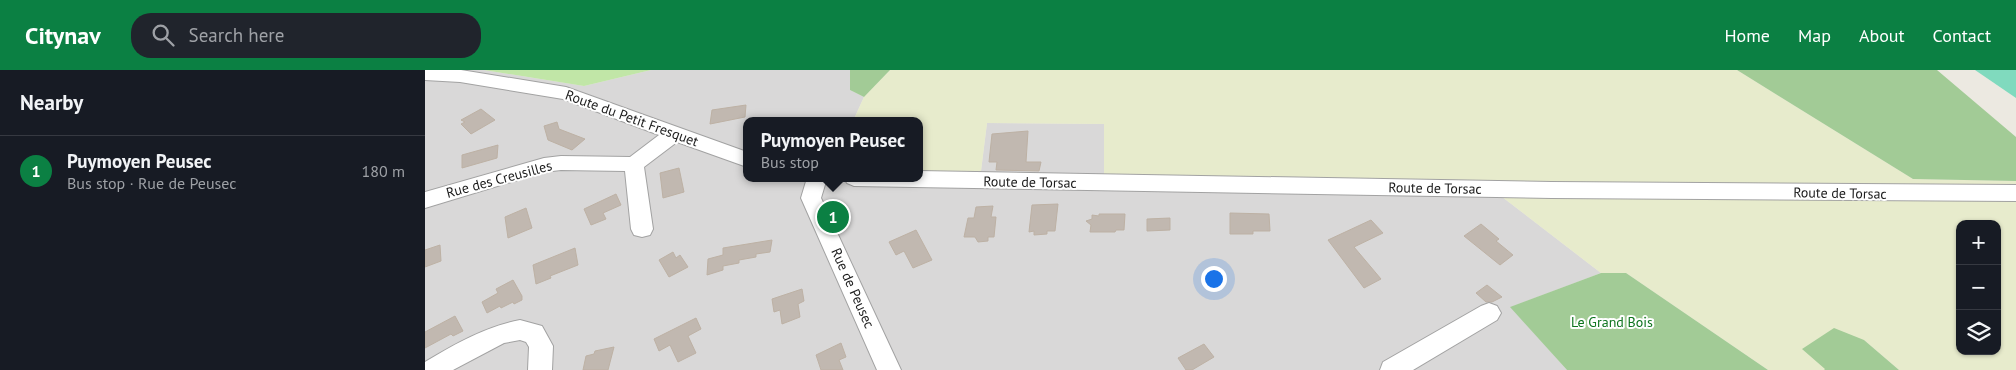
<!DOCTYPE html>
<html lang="en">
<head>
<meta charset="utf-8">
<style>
  :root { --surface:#171b24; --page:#20242c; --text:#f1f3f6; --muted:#9ea1a6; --line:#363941; --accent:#0b8043 }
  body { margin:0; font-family:"PT Sans",sans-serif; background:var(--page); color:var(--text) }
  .controls { position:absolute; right:15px; bottom:15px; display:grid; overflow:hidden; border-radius:10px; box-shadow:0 1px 4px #0004 }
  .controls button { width:45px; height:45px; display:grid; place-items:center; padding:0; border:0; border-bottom:1px solid var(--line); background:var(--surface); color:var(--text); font:25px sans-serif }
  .you { position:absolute; left:788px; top:208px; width:18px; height:18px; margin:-12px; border:4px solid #fff; border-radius:50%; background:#1a73e8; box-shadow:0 0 0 8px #1a73e833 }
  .badge { display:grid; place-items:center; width:32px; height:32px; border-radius:50%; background:var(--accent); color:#fff; font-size:16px; font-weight:700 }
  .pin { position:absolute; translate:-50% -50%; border:2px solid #fff; box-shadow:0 1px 5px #0006 }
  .popup { position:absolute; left:318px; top:47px; width:180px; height:65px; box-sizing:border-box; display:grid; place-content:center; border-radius:10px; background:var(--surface); filter:drop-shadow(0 1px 4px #0005); font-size:16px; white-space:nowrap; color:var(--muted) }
  .popup b { font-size:19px; color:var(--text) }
  .popup::after { content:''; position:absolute; left:50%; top:100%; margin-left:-10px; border:10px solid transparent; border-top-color:var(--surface) }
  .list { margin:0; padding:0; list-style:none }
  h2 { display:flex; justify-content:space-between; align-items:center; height:65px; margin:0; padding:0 20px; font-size:21px }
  h2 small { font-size:16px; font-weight:400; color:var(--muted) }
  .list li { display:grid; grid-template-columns:32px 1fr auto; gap:15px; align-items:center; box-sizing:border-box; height:70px; padding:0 20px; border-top:1px solid var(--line) }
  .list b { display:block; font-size:19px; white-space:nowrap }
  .list p { margin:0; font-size:16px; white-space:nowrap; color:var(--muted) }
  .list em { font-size:16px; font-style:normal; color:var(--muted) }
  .icon { flex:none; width:28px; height:28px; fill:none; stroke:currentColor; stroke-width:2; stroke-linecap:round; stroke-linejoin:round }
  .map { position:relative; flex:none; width:1591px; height:300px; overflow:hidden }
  header { display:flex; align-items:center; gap:30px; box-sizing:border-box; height:70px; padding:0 25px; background:var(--accent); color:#fff }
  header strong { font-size:24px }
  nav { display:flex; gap:28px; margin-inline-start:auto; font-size:18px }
  .search { width:350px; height:45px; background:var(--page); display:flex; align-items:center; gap:12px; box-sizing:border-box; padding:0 18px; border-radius:20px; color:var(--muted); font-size:19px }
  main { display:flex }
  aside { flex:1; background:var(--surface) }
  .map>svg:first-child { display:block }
  .residential { fill:#d9d8d8 }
  .farmland { fill:#e7ebcc; fill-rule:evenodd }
  .grass { fill:#c1e6a7 }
  .forest { fill:#a2cb96 }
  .pitch { fill:#80dabe }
  .building { fill:#c1b8b0; stroke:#bdb1a4 }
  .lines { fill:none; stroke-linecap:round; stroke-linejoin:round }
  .minor-casing { stroke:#a2a2a2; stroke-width:2 }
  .minor { fill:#fff; fill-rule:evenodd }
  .labels { text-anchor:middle; stroke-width:4; stroke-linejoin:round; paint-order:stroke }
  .street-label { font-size:14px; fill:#1b1b1b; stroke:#fff }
  .park-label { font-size:14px; fill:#0e741e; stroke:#fff }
</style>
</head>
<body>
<header>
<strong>Citynav</strong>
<div class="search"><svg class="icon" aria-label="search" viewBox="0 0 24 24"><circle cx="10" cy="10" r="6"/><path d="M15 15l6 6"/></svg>Search here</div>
<nav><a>Home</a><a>Map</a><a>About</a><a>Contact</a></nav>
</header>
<main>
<aside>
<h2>Nearby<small></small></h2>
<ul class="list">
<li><span class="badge">1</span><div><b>Puymoyen Peusec</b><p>Bus stop · Rue de Peusec</p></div><em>180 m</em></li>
</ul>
</aside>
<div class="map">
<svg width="1591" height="300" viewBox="0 0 1591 300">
  <rect width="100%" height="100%" fill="#ece9e1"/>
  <path class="residential" d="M0 0H59L159 16 226 0H425V20L439 27 428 51H322V108H494V101H556L562 53 680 54 679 107 1055 110 1176 203 1086 237 1142 300H0Z"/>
  <path class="farmland" d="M465 0H1312L1488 109 1591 111V300H1474L1439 270 1399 300H1343L1201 203H1176L1055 110 679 107V54L562 53 556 101H494V51H428L439 27ZM1535 154H1572V281H1535Z"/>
  <path class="grass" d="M59 0H226L159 16Z"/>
  <path class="forest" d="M425 0H465L439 27 425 20Z
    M1312 0H1512L1591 67V111L1488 109Z
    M1176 203H1201L1343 300H1142L1085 237Z
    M1409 258 1439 270 1474 300H1399L1400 299 1377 279Z"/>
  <path class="pitch" d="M1550 0H1591V28Z"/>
  <path class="building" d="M321 35 320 47 285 54 287 40Z
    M56 39 70 50 46 64 36 54 40 52 36 50Z
    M132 52 134 59 160 69 147 80 123 70 119 56Z
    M603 61 601 92H616L614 101 571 100 572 92H564L567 64Z
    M73 75 72 88 37 98V85Z
    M254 98 259 122 238 128 235 103Z
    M191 124 196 135 178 143 181 149 166 155 159 139Z
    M633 134 630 161H622V164L609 165V161L604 162 607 135Z
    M568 136 566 147H571L569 167H563V171L553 172 550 167H539L543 148H549L551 137Z
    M101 138 107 158 83 168 80 147Z
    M805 143 844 144 845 161H828V164H805Z
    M674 144H700L699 160H691L690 162H665L666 155 661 151 667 149V145L674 146Z
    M745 148V160L722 161V149Z
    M946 150 958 163 929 177 956 209 939 218 903 170Z
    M1056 154 1074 169 1071 171 1088 185 1075 195 1039 166Z
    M491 160 507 190 488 198 479 181 471 185 464 172Z
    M347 170 345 182 331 184V187L314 190V193L298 196V200L282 205 283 189 298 185V178Z
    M15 175 16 191 0 197V180Z
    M150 178 153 195 125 206 126 208 111 214 108 195Z
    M248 182 251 188 255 185 263 197 244 207 234 190Z
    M88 210 97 226V230L89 234 88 232 76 238 75 236 62 243 57 232 73 223 71 219Z
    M1062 215 1077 227 1067 232H1061L1051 223Z
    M377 219 379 231 373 234 375 247 357 254 355 240 349 242 347 229Z
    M30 246 38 261 28 266 26 264 0 278V262Z
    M271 248 276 259 263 266 271 283 253 292 245 275 234 281 229 269Z
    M416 273 421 287 414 290 418 300H396L391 285Z
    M779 274 789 287 767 300H761L753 288Z
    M189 277 183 300H158L161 286 169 284 170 281Z"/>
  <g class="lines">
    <g class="minor-casing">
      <path id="minor" d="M0 0H36L141 17 322 82V97L252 72 219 97 228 159 225 165 217 167 209 165 206 159 200 101 136 100 119 102 0 138V122L119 88 136 86 205 87 234 65 138 29 35 12 0 10Z
        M494 101 1127 112 1591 115V131L1127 128 429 116 422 113 419 108H494Z
        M382 108H402L396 128 476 300H452L376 128Z
        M1064 233 1072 236 1076 243 1072 250 988 300H955L958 292 1056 236Z
        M95 250 117 256 128 276 127 300H103L104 277 101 272 95 270 79 273 28 300H0V292C30 274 60 257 95 250Z"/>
    </g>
    <use href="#minor" class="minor"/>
  </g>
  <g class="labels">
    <g class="street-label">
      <text transform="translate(207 48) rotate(20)" y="5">Route du Petit Fresquet</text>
      <text transform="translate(74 109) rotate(-15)" y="5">Rue des Creusilles</text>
      <text transform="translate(605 112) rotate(1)" y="5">Route de Torsac</text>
      <text transform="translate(1010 118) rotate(1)" y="5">Route de Torsac</text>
      <text transform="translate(1415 123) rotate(1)" y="5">Route de Torsac</text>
      <text transform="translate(428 218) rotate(66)" y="5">Rue de Peusec</text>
    </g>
    <g class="park-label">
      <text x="1187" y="257">Le Grand Bois</text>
    </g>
  </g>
</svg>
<div class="controls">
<button>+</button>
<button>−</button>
<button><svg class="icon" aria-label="layers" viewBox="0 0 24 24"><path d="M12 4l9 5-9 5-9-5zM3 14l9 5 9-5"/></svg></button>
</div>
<div class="you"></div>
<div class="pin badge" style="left:408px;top:147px">1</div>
<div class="popup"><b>Puymoyen Peusec</b>Bus stop</div>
</div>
</main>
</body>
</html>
